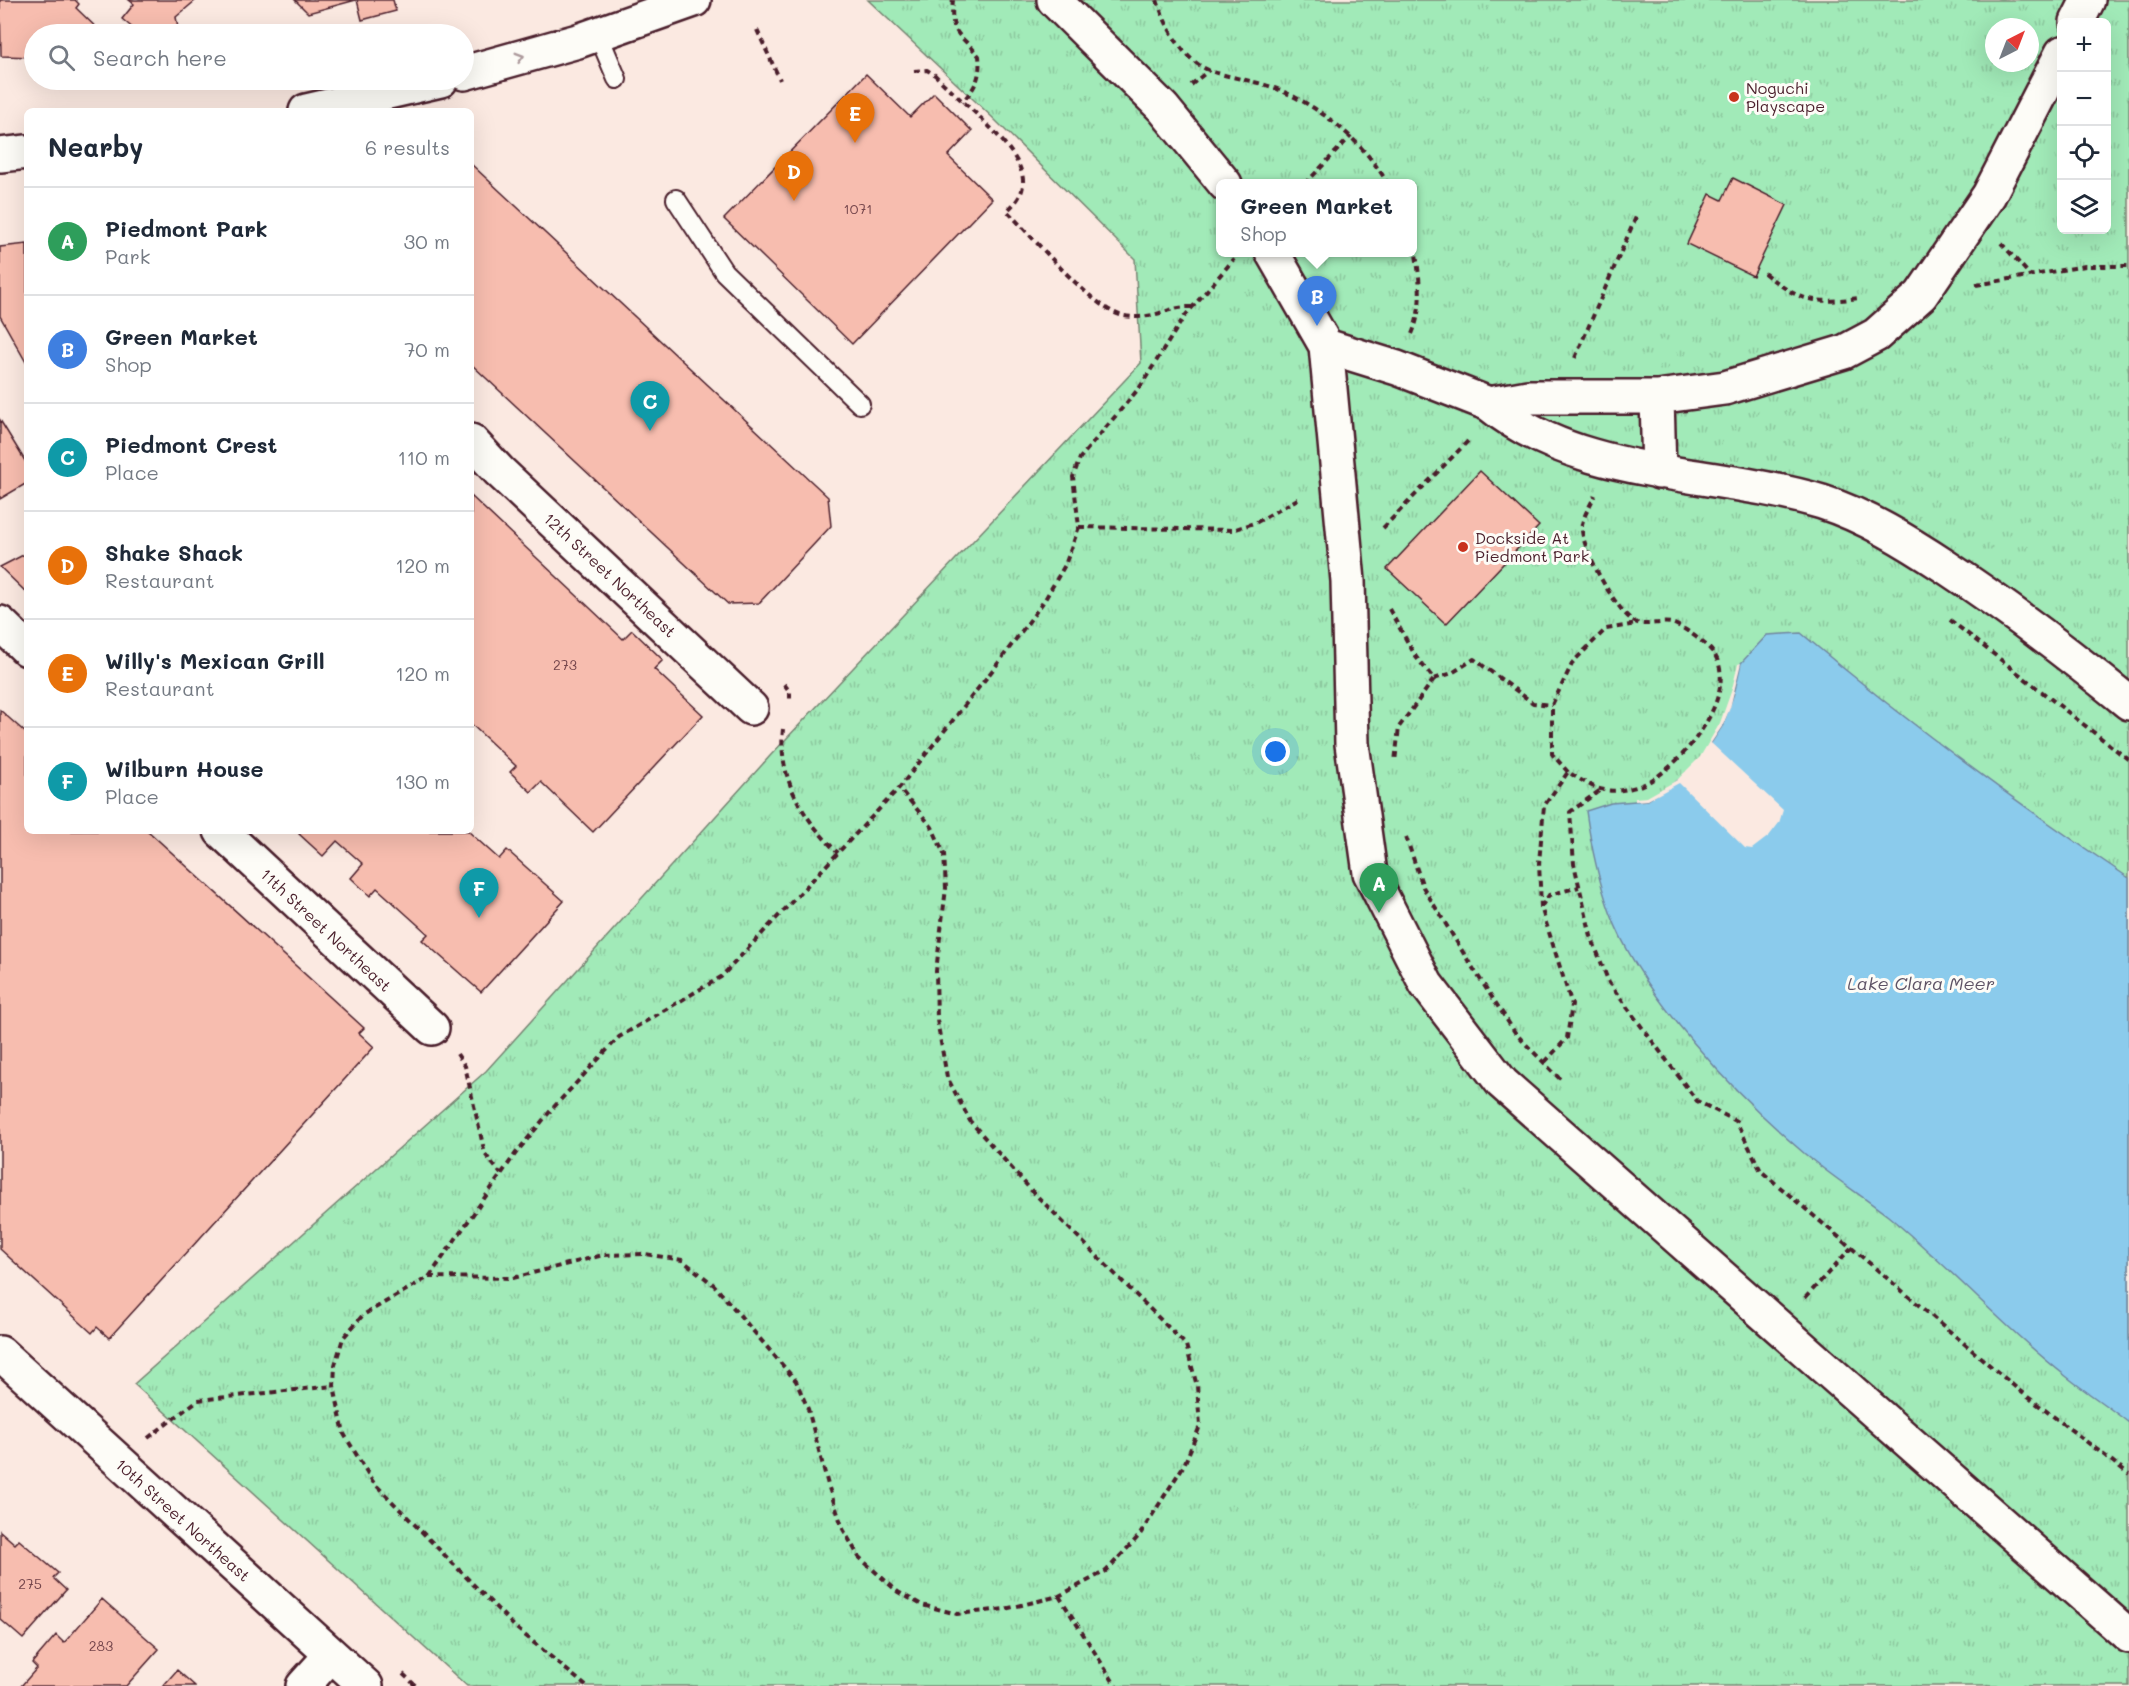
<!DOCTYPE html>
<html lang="en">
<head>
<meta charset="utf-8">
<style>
  :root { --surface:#fff; --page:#f2f2f3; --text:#1f2937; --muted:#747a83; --line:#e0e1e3; --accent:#0f766e }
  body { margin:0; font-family:Mali,sans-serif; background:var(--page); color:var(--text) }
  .controls { position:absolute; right:18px; top:18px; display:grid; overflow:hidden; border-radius:9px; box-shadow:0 6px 24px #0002 }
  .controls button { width:54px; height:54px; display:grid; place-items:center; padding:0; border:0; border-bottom:2px solid var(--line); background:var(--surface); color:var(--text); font:30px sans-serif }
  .compass { position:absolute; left:1985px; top:18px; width:54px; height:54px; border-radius:50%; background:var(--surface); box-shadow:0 6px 24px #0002; rotate:42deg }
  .you { position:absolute; left:1276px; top:752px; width:21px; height:21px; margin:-15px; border:4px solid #fff; border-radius:50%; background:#1a73e8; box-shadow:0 0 0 9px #1a73e833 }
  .badge { display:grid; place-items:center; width:39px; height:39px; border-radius:50%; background:var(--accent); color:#fff; font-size:20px; font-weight:700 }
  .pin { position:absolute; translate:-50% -50px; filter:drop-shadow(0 2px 3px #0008) }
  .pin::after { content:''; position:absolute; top:32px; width:21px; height:18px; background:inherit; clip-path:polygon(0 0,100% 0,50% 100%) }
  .popup { position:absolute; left:1216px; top:179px; width:201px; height:78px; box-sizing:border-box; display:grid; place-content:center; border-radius:9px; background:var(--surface); filter:drop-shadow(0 2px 4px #0005); font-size:20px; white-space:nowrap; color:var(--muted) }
  .popup b { font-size:22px; color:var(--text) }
  .popup::after { content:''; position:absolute; left:50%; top:100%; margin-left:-12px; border:12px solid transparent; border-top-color:var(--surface) }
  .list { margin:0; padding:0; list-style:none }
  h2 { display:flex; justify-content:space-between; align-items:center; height:78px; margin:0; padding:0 24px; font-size:26px }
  h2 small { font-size:20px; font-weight:400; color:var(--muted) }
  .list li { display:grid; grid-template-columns:39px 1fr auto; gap:18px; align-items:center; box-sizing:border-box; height:108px; padding:0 24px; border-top:2px solid var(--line) }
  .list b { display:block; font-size:22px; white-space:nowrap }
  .list p { margin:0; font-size:20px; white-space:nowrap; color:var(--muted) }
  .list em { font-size:20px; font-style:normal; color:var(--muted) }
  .icon { flex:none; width:33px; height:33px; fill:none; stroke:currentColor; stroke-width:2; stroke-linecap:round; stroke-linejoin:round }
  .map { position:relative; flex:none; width:2129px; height:1686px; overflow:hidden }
  .search { position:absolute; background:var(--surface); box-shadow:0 6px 24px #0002; left:24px; top:24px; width:450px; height:66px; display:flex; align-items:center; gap:15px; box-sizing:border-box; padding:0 21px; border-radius:33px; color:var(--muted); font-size:22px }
  .panel { position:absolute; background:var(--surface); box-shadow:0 6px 24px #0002; left:24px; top:108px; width:450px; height:726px; border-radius:9px }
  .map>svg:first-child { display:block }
  .park { fill:url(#park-tufts); stroke:#768472; stroke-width:1.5; fill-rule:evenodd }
  .water { fill:#8bcbec; stroke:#71869f; stroke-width:1.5 }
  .pier { fill:#fbe9e1 }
  .building { fill:#f7bdaf; stroke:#4a1f2b; stroke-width:1.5 }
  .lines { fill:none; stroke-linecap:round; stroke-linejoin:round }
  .lane-casing { stroke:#4a1f2b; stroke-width:22 }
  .street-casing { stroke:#4a1f2b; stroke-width:38 }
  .secondary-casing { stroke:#4a1f2b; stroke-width:38 }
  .path { stroke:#4a1f2b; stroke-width:4; stroke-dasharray:6 4.5; stroke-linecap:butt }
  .lane { stroke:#fdfcf7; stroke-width:18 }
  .street { stroke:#fdfcf7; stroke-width:33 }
  .secondary { stroke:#fdfcf7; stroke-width:33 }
  .oneway { stroke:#ac999b }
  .poi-dot { fill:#c8321e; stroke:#fdfcf7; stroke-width:2 }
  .labels { text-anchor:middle; stroke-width:6; stroke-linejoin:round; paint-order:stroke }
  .number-label { font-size:14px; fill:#75464c }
  .poi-label { font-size:16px; fill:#4a1f2b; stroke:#fdfcf7; text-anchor:start }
  .street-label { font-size:16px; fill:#4a1f2b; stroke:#fdfcf7 }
  .water-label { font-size:18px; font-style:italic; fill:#5e5365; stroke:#fdfcf7 }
</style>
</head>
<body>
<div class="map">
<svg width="2129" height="1686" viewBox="0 0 2129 1686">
  <defs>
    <pattern id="park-tufts" width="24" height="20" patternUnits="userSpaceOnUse" patternTransform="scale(1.5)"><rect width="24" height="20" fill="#a1eab8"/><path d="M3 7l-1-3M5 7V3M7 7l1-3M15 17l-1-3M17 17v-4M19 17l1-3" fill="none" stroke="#8cc89e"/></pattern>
  </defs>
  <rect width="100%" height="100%" fill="#fbe9e1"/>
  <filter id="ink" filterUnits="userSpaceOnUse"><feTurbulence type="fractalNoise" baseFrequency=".0167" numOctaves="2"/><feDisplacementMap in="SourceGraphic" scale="12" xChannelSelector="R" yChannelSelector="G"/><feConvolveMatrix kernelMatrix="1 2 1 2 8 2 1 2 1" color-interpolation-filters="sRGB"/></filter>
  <g filter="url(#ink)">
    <path class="park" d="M868 0H2129V1686H467L134 1384 486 1071 770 756 1141 363 1135 259 992 117ZM2062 22H2106V230H2062ZM1994 27H2030V63H1994ZM1221 184H1413V252H1221Z"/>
    <path class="water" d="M1801 633C1906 722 2015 802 2129 878V1423C2109 1407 2087 1393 2067 1377 2004 1328 1950 1267 1888 1216 1861 1195 1831 1176 1805 1154 1738 1097 1640 995 1610 912 1598 879 1591 846 1586 811L1611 803 1648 800 1694 769 1723 725 1735 690 1741 663 1767 635Z"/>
    <path class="pier" d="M1741 663 1730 708 1723 725 1711 743 1783 810 1779 823 1769 836 1752 849 1745 848 1679 783 1648 800 1635 801V798L1647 797 1677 780 1700 757 1720 723 1732 689 1738 664Z"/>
    <path class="building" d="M0 0H75L79 4 76 8 103 34H34V57L1 56Z
      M129 0H196L176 17 179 34H135V30L122 19 134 4Z
      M295 0H356L308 13Z
      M357 0H393L396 11 362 20Z
      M866 74 910 117 934 93 972 131 948 156 992 199 852 344 724 219Z
      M471 164 828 497 831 526 759 603 728 604 471 364Z
      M1733 178 1787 205 1753 276 1687 244 1710 194 1722 200Z
      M27 244V364L0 316V247Z
      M0 420 27 464V483L0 499Z
      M1480 471 1539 526 1446 624 1387 569Z
      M471 496 623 639 632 630 663 660 654 669 703 715 593 832 541 782 531 792 510 772 516 766 471 724Z
      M27 553V593L0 567Z
      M0 710 27 734V831H148L364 1028 359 1033 374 1047 109 1338 97 1327 92 1333 0 1249Z
      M302 831H468L499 859 507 850 564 901 481 992 422 940 428 934 377 888 370 896 351 878 363 864 337 841 323 856 299 834Z
      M0 1531 15 1544 19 1540 58 1573 53 1578 66 1590 23 1639 0 1619Z
      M102 1599 159 1649 126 1686H21L37 1668 32 1663 56 1635 64 1643Z
      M177 1670 195 1686H163Z"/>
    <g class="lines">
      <g class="lane-casing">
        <path id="lane" d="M598 34 617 79
          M676 199 724 272 860 404"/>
      </g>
      <g class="street-casing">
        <path id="street" d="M1054 0 1163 108 1225 184
          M2077 22 2088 0
          M1272 252 1326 346 1348 581 1352 744 1370 873 1426 984 1502 1083 2129 1636
          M1326 346 1397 368 1489 404 1528 397H1657L1725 388 1844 352 1876 335 1921 295 1989 195 2062 53
          M1657 397 1659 472
          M1489 404C1582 480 1712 469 1822 502 1866 516 1908 542 1946 567 2010 609 2070 655 2129 703
          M471 441 499 471 751 708
          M0 623 27 649
          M221 831 432 1028
          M303 1686 331 1655"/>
      </g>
      <g class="secondary-casing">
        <path id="secondary" d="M464 73 578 41 694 0
          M306 111 441 80
          M0 155 27 152
          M0 1353 366 1686"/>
      </g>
      <path class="path" d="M953 0C949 35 960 33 979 56 981 77 976 87 962 102
        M1157 0C1166 27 1183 61 1211 71 1234 79 1260 81 1282 91 1325 110 1364 143 1388 184
        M757 30 780 80
        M914 71 927 70 935 75C957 99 1021 146 1023 180 1024 194 1016 202 1007 211 1030 234 1095 312 1124 316 1154 321 1167 306 1192 307
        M1191 85 1209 70
        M1305 184 1351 136
        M2001 243 2030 275
        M1764 273C1801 302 1812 304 1858 298
        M1976 285 2085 266H2129
        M1412 334C1425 303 1419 270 1413 238
        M1575 358 1636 217
        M1079 527 1233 530 1257 522 1301 497
        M1383 528 1470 439
        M1389 609 1416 657 1434 679 1399 727 1395 762
        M1950 620 2129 760
        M1434 679 1452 673 1474 659 1533 703 1552 705
        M784 684 790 692V701
        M783 729C778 780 803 818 838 853
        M1568 772 1552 754V705L1573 662 1606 629 1637 624
        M1599 791 1570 812 1574 864 1591 936 1609 983 1697 1101 1736 1121 1761 1171 2020 1391 2129 1474
        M1406 837 1423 887 1469 962 1516 1034 1560 1079
        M1541 907 1549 895 1579 887
        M457 1054 465 1066 485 1154 501 1174
        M1545 1062 1567 1038 1572 1005 1541 907 1539 863 1544 806 1568 772C1594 788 1604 796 1636 787 1677 776 1749 687 1709 648 1701 640 1681 625 1671 623 1659 621 1645 627 1635 622 1617 613 1578 544 1582 524 1584 515 1591 504 1595 495
        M429 1277 513 1278 603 1255 645 1254 682 1260 714 1285 796 1381 808 1409 828 1485 843 1529 859 1557 898 1592 922 1605 957 1614 1005 1609 1059 1596 1106 1571 1139 1536 1184 1465 1200 1426 1197 1386 1186 1345 1031 1190 970 1121 947 1077 937 1020 936 971 946 888 944 854 932 827 899 788
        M1805 1298 1851 1248
        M148 1438 198 1400 334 1386
        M1059 1596 1116 1686
        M403 1674 416 1686
        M586 1686 515 1627 373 1482 344 1434 334 1386 335 1365 343 1338 363 1315 429 1277 516 1153 552 1109 619 1037 721 977 899 788 999 662 1044 601 1065 565 1079 527 1073 477 1080 458 1140 387 1184 317 1234 259"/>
      <use href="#lane" class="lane"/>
      <use href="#street" class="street"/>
      <use href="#secondary" class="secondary"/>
    </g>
    <defs><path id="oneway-chevron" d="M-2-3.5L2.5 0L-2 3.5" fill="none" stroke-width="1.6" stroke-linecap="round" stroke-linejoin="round" transform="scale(1.5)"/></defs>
    <use class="oneway" href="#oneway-chevron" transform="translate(520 57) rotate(-16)"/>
  </g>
  <g class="poi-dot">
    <circle cx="1734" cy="97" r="6"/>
    <circle cx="1463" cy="547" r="6"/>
  </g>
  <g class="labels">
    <g class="number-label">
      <text x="858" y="214">1071</text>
      <text x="565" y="670">273</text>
      <text x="30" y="1589">275</text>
      <text x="101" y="1651">283</text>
    </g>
    <g class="poi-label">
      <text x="1746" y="94">Noguchi<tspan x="1746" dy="18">Playscape</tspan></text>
      <text x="1475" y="544">Dockside At<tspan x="1475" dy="18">Piedmont Park</tspan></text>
    </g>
    <g class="street-label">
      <text transform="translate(610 575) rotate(43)" y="6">12th Street Northeast</text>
      <text transform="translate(326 930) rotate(43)" y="6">11th Street Northeast</text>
      <text transform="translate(183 1520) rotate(42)" y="6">10th Street Northeast</text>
    </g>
    <g class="water-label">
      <text x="1921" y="990">Lake Clara Meer</text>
    </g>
  </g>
</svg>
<div class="controls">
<button>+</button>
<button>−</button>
<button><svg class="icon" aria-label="locate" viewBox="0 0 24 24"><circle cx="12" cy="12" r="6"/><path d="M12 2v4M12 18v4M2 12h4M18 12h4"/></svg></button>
<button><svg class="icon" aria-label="layers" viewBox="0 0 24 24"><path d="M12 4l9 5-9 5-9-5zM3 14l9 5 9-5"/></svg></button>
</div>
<svg class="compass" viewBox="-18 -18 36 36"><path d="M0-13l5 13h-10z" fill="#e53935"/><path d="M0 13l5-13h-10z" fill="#747a83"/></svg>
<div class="you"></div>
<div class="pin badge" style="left:1379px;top:913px;background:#2e9e5b">A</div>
<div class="pin badge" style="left:1317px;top:326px;background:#3f7fe0">B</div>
<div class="popup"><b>Green Market</b>Shop</div>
<div class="pin badge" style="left:650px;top:431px;background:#0f9aa8">C</div>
<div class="pin badge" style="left:794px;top:201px;background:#e8710a">D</div>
<div class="pin badge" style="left:855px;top:143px;background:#e8710a">E</div>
<div class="pin badge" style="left:479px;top:918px;background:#0f9aa8">F</div>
<div class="search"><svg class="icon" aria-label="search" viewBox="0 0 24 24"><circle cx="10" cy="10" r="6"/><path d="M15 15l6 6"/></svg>Search here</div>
<section class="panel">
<h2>Nearby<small>6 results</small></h2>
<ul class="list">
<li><span class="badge" style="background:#2e9e5b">A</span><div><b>Piedmont Park</b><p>Park</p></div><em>30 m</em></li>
<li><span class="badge" style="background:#3f7fe0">B</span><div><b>Green Market</b><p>Shop</p></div><em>70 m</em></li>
<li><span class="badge" style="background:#0f9aa8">C</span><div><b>Piedmont Crest</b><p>Place</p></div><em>110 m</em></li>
<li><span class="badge" style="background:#e8710a">D</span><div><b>Shake Shack</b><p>Restaurant</p></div><em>120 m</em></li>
<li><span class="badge" style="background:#e8710a">E</span><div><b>Willy's Mexican Grill</b><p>Restaurant</p></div><em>120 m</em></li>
<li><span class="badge" style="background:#0f9aa8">F</span><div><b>Wilburn House</b><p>Place</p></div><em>130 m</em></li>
</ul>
</section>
</div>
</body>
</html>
